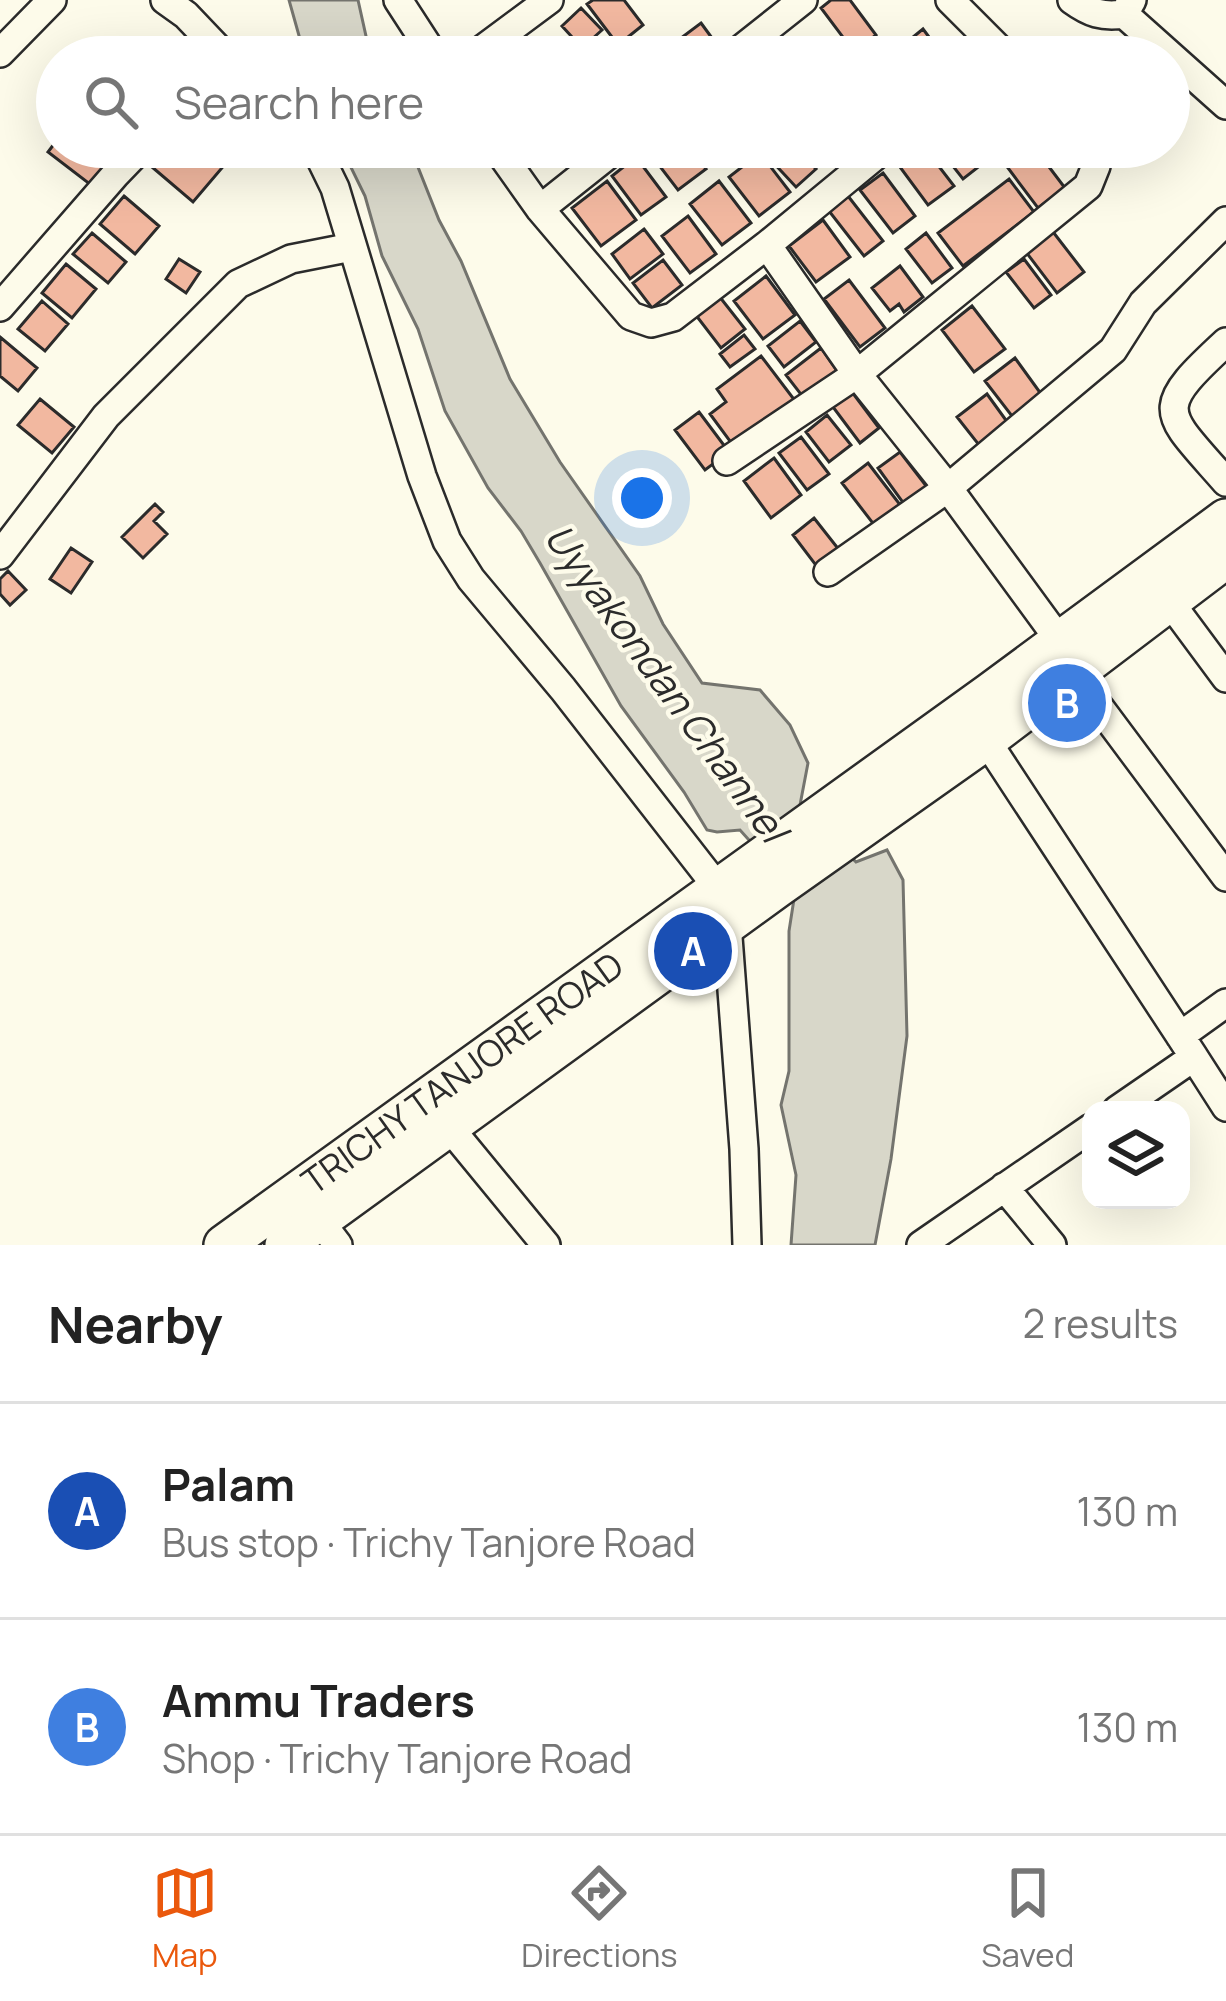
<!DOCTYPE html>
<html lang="en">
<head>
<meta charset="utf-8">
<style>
  :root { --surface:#fff; --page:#f6f6f6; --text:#222; --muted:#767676; --line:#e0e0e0; --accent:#ea580c }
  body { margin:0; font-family:Manrope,sans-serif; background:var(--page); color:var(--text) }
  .controls { position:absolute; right:36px; bottom:36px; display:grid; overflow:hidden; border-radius:24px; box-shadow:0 12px 48px #0002 }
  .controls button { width:108px; height:108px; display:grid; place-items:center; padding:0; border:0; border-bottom:3px solid var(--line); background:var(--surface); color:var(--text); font:60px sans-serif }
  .you { position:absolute; left:642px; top:498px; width:42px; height:42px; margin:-30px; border:9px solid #fff; border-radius:50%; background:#1a73e8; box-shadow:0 0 0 18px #1a73e833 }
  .badge { display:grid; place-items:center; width:78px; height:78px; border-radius:50%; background:var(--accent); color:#fff; font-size:39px; font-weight:700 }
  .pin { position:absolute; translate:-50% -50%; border:6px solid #fff; box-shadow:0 3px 12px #0006 }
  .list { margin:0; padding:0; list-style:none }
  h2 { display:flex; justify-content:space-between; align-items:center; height:156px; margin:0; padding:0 48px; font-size:51px }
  h2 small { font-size:39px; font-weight:400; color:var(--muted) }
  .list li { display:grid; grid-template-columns:78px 1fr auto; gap:36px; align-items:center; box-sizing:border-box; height:216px; padding:0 48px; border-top:3px solid var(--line) }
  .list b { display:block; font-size:45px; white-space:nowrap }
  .list p { margin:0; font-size:39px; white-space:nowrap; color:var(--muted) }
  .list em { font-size:39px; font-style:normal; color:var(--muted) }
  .icon { flex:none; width:66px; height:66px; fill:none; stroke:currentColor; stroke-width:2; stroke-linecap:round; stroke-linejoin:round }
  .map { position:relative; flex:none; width:1226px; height:1245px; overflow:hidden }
  .search { position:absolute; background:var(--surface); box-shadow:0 12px 48px #0002; left:36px; right:36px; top:36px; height:132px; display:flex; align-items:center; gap:30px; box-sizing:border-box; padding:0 42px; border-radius:66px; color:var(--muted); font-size:45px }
  .sheet { height:588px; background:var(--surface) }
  nav { display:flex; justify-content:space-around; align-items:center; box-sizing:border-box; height:168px; border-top:3px solid var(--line); background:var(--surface); font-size:33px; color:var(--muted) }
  nav a { display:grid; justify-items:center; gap:6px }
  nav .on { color:var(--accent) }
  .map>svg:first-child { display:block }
  .water { fill:#d8d7c9; stroke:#74746e; stroke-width:3 }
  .building { fill:#f2b8a0; stroke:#2b2b2b; stroke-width:3 }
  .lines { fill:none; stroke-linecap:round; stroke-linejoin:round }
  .minor-casing { stroke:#2b2b2b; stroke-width:32 }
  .highway-casing { stroke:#2b2b2b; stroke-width:44 }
  .minor { stroke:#fdfbea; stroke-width:27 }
  .highway { stroke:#fdfbea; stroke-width:39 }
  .labels { text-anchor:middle; stroke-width:9; stroke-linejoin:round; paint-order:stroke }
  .street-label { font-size:36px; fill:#2b2b2b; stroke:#fdfbea }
  .water-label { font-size:39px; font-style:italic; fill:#2b2b2b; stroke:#fdfbea }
</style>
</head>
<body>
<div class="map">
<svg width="1226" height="1245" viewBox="0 0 1226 1245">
  <rect width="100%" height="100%" fill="#fdfbea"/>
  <path class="water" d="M289 0H358L366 36 374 57H305Z
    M341 147H410L439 220 461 261 510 379 560 462 640 576 663 624 702 683 760 690 790 725 808 763 800 805 856 862 887 850 903 880 907 1036 891 1159 875 1245H791L796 1175 781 1105 789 1071V931L794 899 791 887 740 830 717 832 707 830 684 792 621 706 540 563 521 531 488 488 445 411 418 329 382 256 365 196Z"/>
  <path class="building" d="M593 0H624L643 25 618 45 587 4Z
    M831 0H850L876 35 854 52 821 8Z
    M581 8 602 30 582 48 562 26Z
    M701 23 720 49 709 57H683L673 44Z
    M923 29 944 57H910L902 46Z
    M57 140V147H120L91 185 48 152Z
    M169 147H209L227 162 193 202 152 167Z
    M645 147H689L706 169 678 190Z
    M781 147H796L816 169 796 187 769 158Z
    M918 147H924L954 186 928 205 897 163Z
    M938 147H976L986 161 963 179Z
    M1027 147H1034L1065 188 1038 208 1005 164Z
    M760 153 790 192 759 216 729 177Z
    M636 157 666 197 641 215 612 176Z
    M883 173 915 216 893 233 860 190Z
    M1009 179 1034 212 963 266 938 233Z
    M607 181 636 220 601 246 572 208Z
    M719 181 751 223 722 245 690 204Z
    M124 196 159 226 135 254 100 224Z
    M848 196 883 241 864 256 829 211Z
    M688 216 716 254 690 273 662 236Z
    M823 220 850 257 816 282 789 246Z
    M1050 228 1084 272 1057 293 1023 248Z
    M644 229 663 254 630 279 612 254Z
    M92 233 126 262 108 283 73 254Z
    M926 233 952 268 932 283 906 249Z
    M179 259 200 272 186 293 166 279Z
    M1024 259 1051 295 1034 308 1006 272Z
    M663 260 682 285 652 308 633 283Z
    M66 264 96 289 72 318 42 293Z
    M900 266 923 297 904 312 899 304 890 311 872 288Z
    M766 276 795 315 763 339 734 301Z
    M849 280 885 328 860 347 824 299Z
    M719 296 745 329 721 348 695 314Z
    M42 301 68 324 45 351 18 329Z
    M972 306 1005 349 974 372 942 330Z
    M800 321 816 342 784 367 768 346Z
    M744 335 755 349 730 367 720 354Z
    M0 337 37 368 18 391 0 376Z
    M821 348 837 371 803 397 786 375Z
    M761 356 796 402 735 448 710 414 726 402 717 389Z
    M1015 358 1044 398 1015 420 985 381Z
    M852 392 879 428 860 443 833 407Z
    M987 394 1008 423 979 445 957 417Z
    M40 399 74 427 52 453 18 425Z
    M699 412 729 452 705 470 675 430Z
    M827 415 851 445 829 462 806 432Z
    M801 437 829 474 807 490 779 453Z
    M900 452 927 487 904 504 878 468Z
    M774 458 801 495 771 518 744 481Z
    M868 463 901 506 875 526 842 483Z
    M155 504 163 512 154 521 167 534 143 558 122 537Z
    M814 518 840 551 818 568 793 535Z
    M71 548 92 562 71 593 50 579Z
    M8 571 26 590 10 605 0 594V579Z"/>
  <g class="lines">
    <g class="minor-casing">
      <path id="minor" d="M165 0 186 15 226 57
        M398 0 435 57
        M950 0 1001 51 994 57
        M1072 0C1090 13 1102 17 1124 14
        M1132 0 1124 14 1226 105
        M0 53 52 0
        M472 57 549 0
        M731 57 803 0
        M315 147 335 188 422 476 447 541 471 579 563 689 718 888 727 924 744 1149 747 1245
        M496 147 540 209 631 316 651 323 673 317 767 245
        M886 147 767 245 857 374 948 488 1060 641
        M540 209 618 147
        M0 307 115 175 142 147
        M1226 342C1151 411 1163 410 1226 482
        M727 461 857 374 1088 186 1096 166 1094 147
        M0 555 106 416 238 284 291 259 352 247
        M828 572 948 488 1113 350 1143 303 1226 221
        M1169 601 1226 678
        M1074 673 1226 877
        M986 740 1194 1057 1117 1110
        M1180 1036 1226 1003
        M1194 1057 1226 1107
        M449 1127 546 1245
        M1004 1187 1052 1245
        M319 1220 338 1245
        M921 1245 1091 1128"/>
    </g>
    <g class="highway-casing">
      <g id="highway">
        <path id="s1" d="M224 1245 990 693 1226 519"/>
        <path d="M285 1245 778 887 986 740 1226 558"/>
      </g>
    </g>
    <use href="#minor" class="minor"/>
    <use href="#highway" class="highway"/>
  </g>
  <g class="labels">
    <g class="street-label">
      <text dy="13" stroke="none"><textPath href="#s1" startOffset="294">TRICHY TANJORE ROAD</textPath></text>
    </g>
    <g class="water-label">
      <text transform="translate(666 683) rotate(54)" y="14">Uyyakondan Channel</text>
    </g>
  </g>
</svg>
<div class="controls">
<button><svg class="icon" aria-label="layers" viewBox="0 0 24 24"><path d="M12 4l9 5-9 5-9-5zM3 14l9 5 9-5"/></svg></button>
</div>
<div class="you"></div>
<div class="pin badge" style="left:693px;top:951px;background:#1a4fb4">A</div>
<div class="pin badge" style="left:1067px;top:703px;background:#3f7fe0">B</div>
<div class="search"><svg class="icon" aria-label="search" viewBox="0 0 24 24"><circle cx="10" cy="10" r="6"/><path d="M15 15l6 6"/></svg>Search here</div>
</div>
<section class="sheet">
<h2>Nearby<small>2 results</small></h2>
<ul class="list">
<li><span class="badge" style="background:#1a4fb4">A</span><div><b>Palam</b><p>Bus stop · Trichy Tanjore Road</p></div><em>130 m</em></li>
<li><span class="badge" style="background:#3f7fe0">B</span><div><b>Ammu Traders</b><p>Shop · Trichy Tanjore Road</p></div><em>130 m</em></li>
</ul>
</section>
<nav>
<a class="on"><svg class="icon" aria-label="map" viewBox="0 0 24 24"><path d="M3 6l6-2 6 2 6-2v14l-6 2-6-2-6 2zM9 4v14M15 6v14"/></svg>Map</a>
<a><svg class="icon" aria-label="directions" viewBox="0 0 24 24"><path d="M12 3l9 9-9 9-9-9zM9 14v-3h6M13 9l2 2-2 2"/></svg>Directions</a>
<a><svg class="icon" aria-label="saved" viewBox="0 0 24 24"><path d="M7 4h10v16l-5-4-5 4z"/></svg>Saved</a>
</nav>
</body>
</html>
